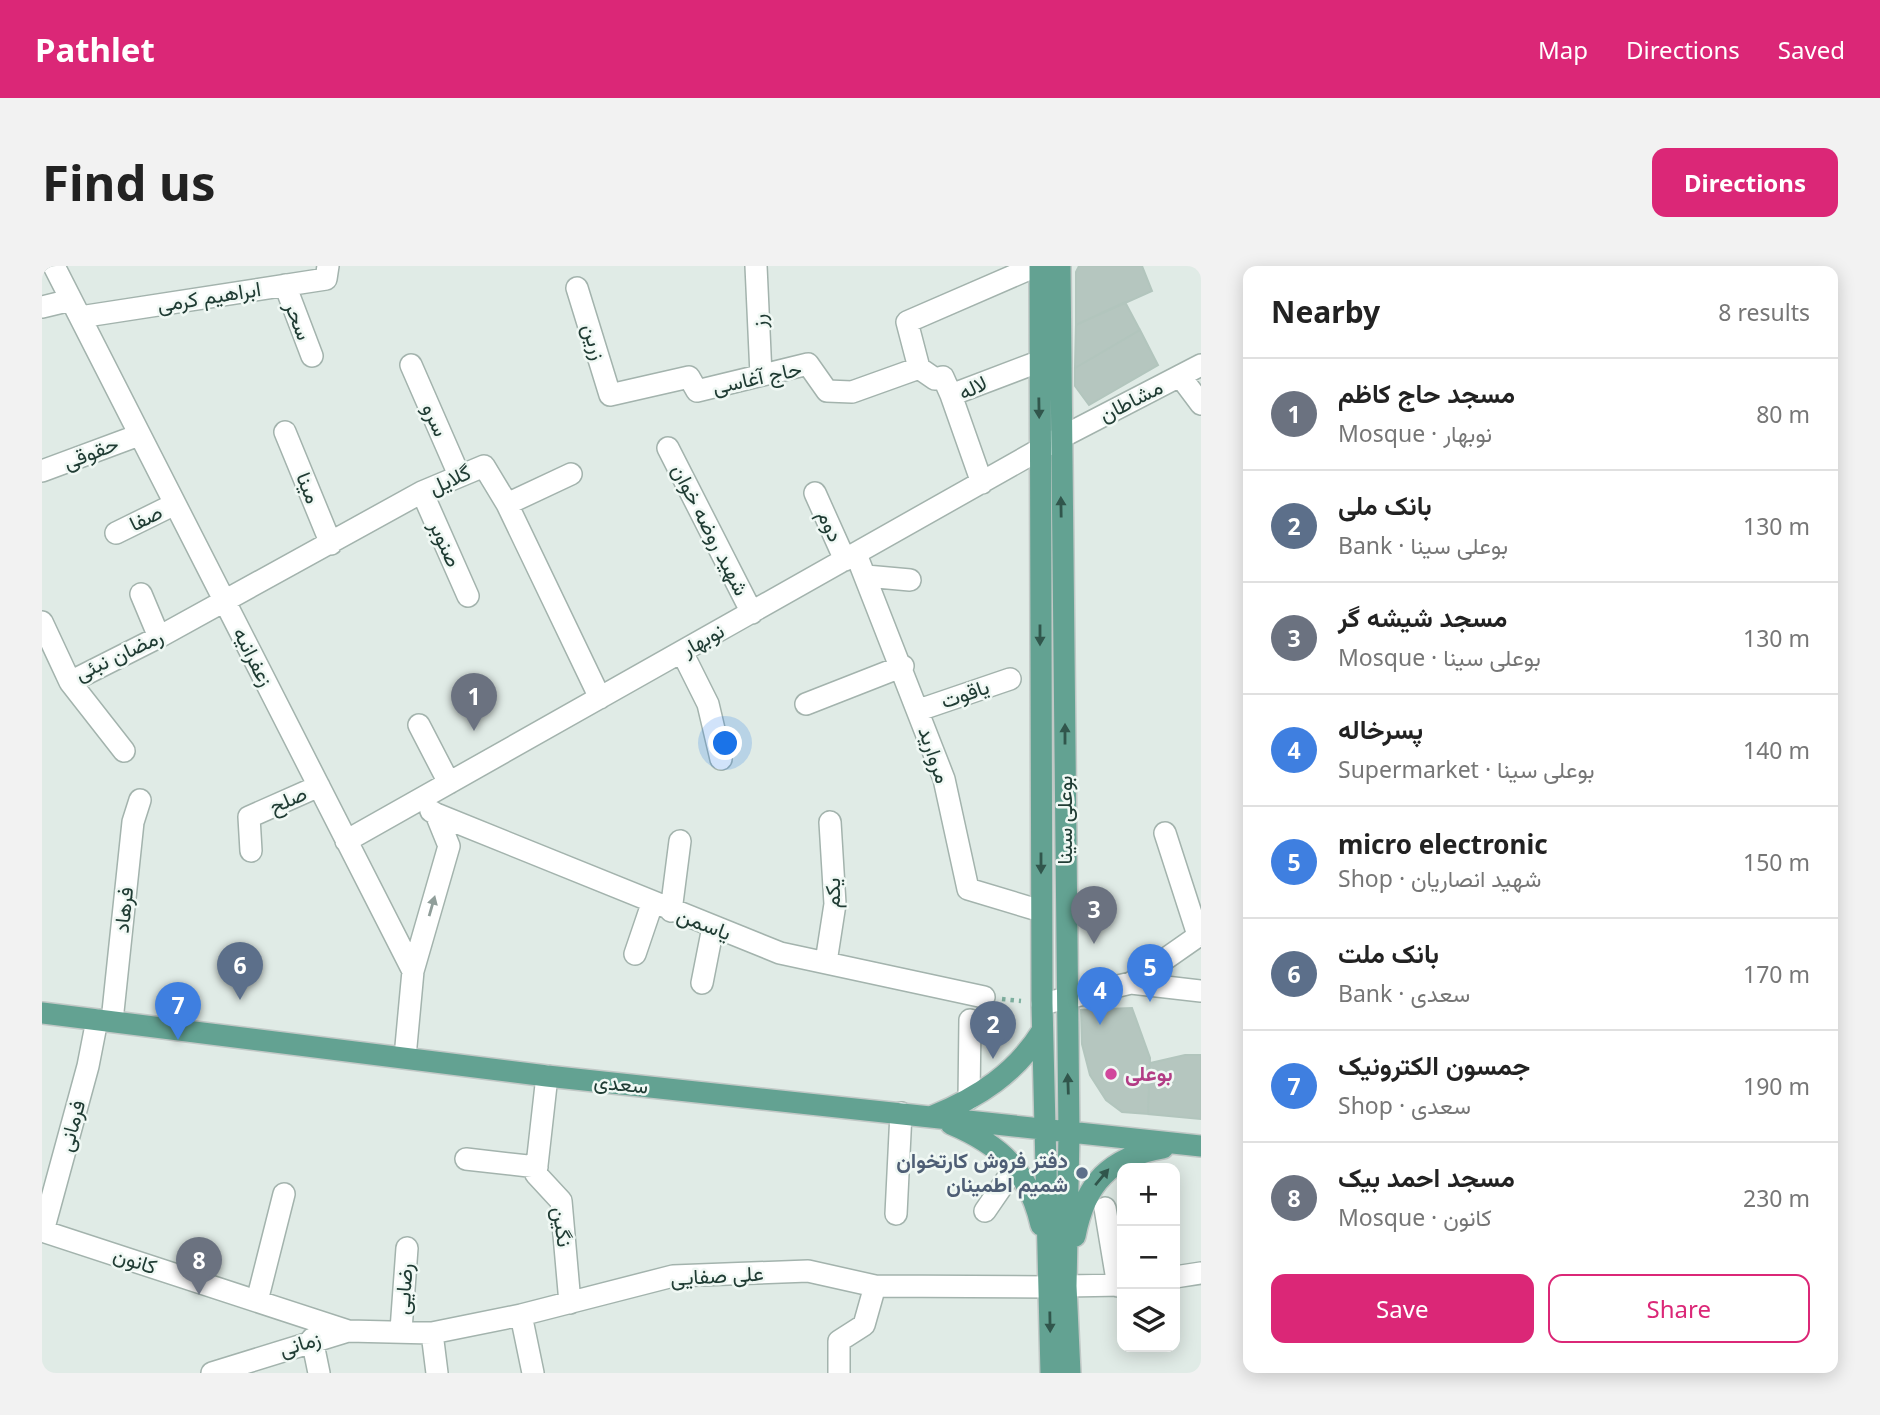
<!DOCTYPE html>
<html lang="en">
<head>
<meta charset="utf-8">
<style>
  :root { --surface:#fff; --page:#f2f2f2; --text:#222; --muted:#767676; --line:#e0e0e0; --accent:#db2777 }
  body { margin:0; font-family:"Noto Sans",Vazirmatn,sans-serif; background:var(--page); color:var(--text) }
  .controls { position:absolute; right:21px; bottom:21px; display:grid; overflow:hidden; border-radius:14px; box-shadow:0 4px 18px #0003 }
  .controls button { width:63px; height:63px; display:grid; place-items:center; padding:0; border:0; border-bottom:2px solid var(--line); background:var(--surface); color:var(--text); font:35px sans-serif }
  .you { position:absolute; left:684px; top:478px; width:24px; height:24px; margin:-18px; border:5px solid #fff; border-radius:50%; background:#1a73e8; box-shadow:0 0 0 10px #1a73e833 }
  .badge { display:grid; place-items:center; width:46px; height:46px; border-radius:50%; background:var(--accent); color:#fff; font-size:23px; font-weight:700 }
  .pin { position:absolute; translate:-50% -58px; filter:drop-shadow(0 2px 4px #0008) }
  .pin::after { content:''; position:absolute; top:37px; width:24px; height:21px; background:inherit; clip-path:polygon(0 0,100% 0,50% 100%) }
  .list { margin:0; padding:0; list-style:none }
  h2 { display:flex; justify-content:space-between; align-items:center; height:91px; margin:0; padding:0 28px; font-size:30px }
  h2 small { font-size:23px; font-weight:400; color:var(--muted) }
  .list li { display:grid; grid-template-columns:46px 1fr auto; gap:21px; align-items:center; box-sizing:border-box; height:112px; padding:0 28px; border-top:2px solid var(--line) }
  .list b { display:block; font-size:26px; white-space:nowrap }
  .list p { margin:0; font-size:23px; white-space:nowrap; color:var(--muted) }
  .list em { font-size:23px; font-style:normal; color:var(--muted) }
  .actions { display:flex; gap:14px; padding:21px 28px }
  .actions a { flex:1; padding:16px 0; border:2px solid var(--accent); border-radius:14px; text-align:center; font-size:24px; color:var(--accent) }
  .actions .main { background:var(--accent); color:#fff }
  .icon { flex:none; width:38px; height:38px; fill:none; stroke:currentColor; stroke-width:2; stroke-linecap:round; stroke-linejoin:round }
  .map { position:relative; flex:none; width:1159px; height:1107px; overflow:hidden; border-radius:14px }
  header { display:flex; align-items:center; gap:42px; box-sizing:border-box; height:98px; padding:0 35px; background:var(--accent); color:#fff }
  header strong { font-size:33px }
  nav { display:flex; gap:38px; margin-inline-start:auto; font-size:24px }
  .intro { display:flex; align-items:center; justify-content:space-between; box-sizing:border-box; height:168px; padding:0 42px }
  h1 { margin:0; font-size:49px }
  .button { padding:18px 32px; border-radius:14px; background:var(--accent); color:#fff; font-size:24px; font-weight:700 }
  main { display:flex; gap:42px; padding:0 42px }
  aside { flex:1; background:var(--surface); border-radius:14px; box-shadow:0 4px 18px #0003 }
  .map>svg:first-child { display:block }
  .building { fill:#b5c6bf; stroke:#b2c5bd; stroke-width:2 }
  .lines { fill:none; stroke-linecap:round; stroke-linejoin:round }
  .minor-casing { stroke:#a3b3ad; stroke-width:24 }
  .major-casing { stroke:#c1c8c6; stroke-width:24 }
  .path { stroke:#7fb0a0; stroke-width:4.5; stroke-dasharray:3.5 5; stroke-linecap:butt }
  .minor { stroke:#fff; stroke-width:21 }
  .major { stroke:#63a292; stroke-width:21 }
  .oneway { fill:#31564c }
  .oneway2 { fill:#909e9a }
  .hotel-dot { fill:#d1479c; stroke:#f0f8f4; stroke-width:2.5 }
  .service-dot { fill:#5c6f8a; stroke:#f0f8f4; stroke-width:2.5 }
  .labels { text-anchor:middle; stroke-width:5; stroke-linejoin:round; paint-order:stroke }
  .street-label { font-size:21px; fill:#203c34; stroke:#f0f8f4 }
  .hotel-label { font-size:21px; font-weight:bold; fill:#b23c85; stroke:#f0f8f4; text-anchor:start }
  .service-label { font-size:21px; font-weight:bold; fill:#4e5e75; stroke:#f0f8f4; text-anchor:end }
</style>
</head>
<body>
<header>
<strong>Pathlet</strong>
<nav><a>Map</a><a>Directions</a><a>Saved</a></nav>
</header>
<div class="intro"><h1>Find us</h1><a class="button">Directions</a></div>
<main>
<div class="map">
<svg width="1159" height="1107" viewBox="0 0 1159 1107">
  <rect width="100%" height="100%" fill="#e0ebe6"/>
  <path class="building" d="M1037 0H1100L1110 25 1034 59V6Z
    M1083 36 1098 64 1033 102 1034 59Z
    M1098 64 1116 99 1047 139 1033 120V102Z
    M1090 742 1108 792 1106 848 1080 846 1064 834 1048 809 1040 778 1039 744Z
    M1143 789H1159V853L1106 848 1108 797Z"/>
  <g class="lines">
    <g class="minor-casing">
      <path id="minor" d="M12 0 371 705
        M714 0 719 109
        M243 19 270 90
        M535 22 568 129 647 111 655 125 766 98 785 125 810 126 877 102 865 56 994 0
        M0 41 29 34
        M38 51 284 13 286 0
        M369 99 417 209
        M877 102 893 113 901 111 909 129
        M1138 110 1159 138
        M243 166 289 278
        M626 182 710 347
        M0 205 97 169
        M940 217 909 129 996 96
        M380 226 426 330
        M773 227 803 294
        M465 238 529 208
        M74 267 133 238
        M814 288 902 513 926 623 999 645
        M824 310 868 314
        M99 328 117 371
        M0 356 28 416 117 371 380 226 442 200 465 238 558 432
        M640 386 666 438 679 493
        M28 416 82 485
        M764 438 861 400
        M877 444 968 413
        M377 459 407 517
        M394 548 738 687 942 731
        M1123 567 1156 669
        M304 575 1018 172 1159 99
        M209 585 207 551 277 520
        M629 645 638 575
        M593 688 610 638
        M784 696 793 638 788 556
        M660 717 671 661
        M1089 717 1159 725
        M1000 738 1089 717 1159 668
        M70 755 91 556 98 534
        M363 791 371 705 407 580 394 548 389 545
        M505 810 494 908 519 935 528 1037
        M927 833 928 754
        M424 893 495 901
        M1063 942 1076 1020
        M943 945 974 900
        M854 948 859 847
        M0 965 306 1065
        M1 965 46 800 55 754
        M1133 1011 1159 1007
        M1024 1020 1080 1019
        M215 1035 242 928
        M479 1049 491 1107
        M359 1064 365 982
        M390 1067 395 1107
        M270 1073 277 1107
        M170 1107 306 1065 390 1067 479 1049 631 1010 766 1005 833 1020 1007 1021
        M797 1107V1075L822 1059 833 1020"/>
    </g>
    <g class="major-casing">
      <path id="major" d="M998 0 1000 738 1009 1107
        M1018 0 1027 868 1024 1020 1028 1107
        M0 747 505 810 1159 880
        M891 850C937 831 974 807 1000 765
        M909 858C959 879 987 906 999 959
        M1033 970C1043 917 1068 891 1121 882"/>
    </g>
    <path class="path" d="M960 733 979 735"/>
    <use href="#minor" class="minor"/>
    <use href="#major" class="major"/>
  </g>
  <defs><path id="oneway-solid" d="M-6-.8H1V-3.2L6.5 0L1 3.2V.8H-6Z" transform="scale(1.75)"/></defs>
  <g class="oneway">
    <use href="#oneway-solid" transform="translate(997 142) rotate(89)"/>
    <use href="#oneway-solid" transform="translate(1019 241) rotate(-91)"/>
    <use href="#oneway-solid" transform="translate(998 369) rotate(90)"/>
    <use href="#oneway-solid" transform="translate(1023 468) rotate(-90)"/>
    <use href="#oneway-solid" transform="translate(999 597) rotate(90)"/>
    <use href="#oneway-solid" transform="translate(1026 818) rotate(-92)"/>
    <use href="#oneway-solid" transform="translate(1060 911) rotate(-50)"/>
    <use href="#oneway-solid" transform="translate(1008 1056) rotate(89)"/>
  </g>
  <use class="oneway2" href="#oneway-solid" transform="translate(390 640) rotate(-74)"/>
  <circle class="hotel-dot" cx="1069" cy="808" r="7"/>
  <circle class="service-dot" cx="1040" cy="907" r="7"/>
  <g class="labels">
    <g class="street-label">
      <text transform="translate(167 31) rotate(-9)" y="7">ابراهیم کرمی</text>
      <text transform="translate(256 55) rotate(69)" y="7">سحر</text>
      <text transform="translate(717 55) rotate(-93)" y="7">رز</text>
      <text transform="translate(552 76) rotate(73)" y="7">زرین</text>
      <text transform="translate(715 112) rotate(-12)" y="7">حاج آغاسی</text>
      <text transform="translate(931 122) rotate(-26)" y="7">لاله</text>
      <text transform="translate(1089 135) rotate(-27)" y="7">مشاطان</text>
      <text transform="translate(393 154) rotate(66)" y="7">سرو</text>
      <text transform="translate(49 187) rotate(-21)" y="7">حقوقی</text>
      <text transform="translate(408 214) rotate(-24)" y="7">گلایل</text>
      <text transform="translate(266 222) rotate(68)" y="7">مینا</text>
      <text transform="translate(104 252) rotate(-26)" y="7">صفا</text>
      <text transform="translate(788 260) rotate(66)" y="7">دوم</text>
      <text transform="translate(668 264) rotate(63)" y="7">شهید روضه خوان</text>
      <text transform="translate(403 278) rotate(66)" y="7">صنوبر</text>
      <text transform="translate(661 374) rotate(-29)" y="7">نوبهار</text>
      <text transform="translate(77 389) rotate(-25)" y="7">رمضان نبئی</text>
      <text transform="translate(211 391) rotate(63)" y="7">زعفرانیه</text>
      <text transform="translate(923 428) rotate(-19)" y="7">یاقوت</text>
      <text transform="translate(892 489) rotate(71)" y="7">مروارید</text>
      <text transform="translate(246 534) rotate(-24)" y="7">صلح</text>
      <text transform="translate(1023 554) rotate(-90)" y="7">بوعلی سینا</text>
      <text transform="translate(791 627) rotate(-90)" y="7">یکم</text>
      <text transform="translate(82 644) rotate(-84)" y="7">فرهاد</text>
      <text transform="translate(662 658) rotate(21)" y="7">یاسمن</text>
      <text transform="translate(579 818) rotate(6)" y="7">سعدی</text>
      <text transform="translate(30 860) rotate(-75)" y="7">فرمانی</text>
      <text transform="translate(520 961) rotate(82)" y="7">نگین</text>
      <text transform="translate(93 995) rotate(18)" y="7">کانون</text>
      <text transform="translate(675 1010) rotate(-3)" y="7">علی صفایی</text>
      <text transform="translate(362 1023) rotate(-86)" y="7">رضایی</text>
      <text transform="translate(258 1078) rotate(-17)" y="7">زمانی</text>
    </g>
    <g class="hotel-label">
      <text x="1083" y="815">بوعلی</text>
    </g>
    <g class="service-label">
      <text x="1026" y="902">دفتر فروش کارتخوان<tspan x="1026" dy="24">شمیم اطمینان</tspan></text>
    </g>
  </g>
</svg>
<div class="controls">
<button>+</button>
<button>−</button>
<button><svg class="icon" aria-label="layers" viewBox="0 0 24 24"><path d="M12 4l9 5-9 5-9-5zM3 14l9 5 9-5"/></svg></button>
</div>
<div class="you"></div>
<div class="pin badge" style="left:432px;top:465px;background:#6b7280">1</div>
<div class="pin badge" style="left:951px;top:793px;background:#5c6f8a">2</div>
<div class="pin badge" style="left:1052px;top:678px;background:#6b7280">3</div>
<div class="pin badge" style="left:1058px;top:759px;background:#3f7fe0">4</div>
<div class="pin badge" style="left:1108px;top:736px;background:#3f7fe0">5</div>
<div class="pin badge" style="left:198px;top:734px;background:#5c6f8a">6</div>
<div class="pin badge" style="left:136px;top:774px;background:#3f7fe0">7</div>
<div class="pin badge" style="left:157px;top:1029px;background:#6b7280">8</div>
</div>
<aside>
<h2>Nearby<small>8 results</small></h2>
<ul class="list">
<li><span class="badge" style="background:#6b7280">1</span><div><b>مسجد حاج کاظم</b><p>Mosque · نوبهار</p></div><em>80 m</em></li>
<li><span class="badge" style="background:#5c6f8a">2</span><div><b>بانک ملی</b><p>Bank · بوعلی سینا</p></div><em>130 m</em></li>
<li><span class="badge" style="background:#6b7280">3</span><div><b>مسجد شیشه گر</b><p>Mosque · بوعلی سینا</p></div><em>130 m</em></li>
<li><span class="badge" style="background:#3f7fe0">4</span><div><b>پسرخاله</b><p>Supermarket · بوعلی سینا</p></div><em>140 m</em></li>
<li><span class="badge" style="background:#3f7fe0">5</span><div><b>micro electronic</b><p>Shop · شهید انصاریان</p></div><em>150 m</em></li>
<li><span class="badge" style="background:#5c6f8a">6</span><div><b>بانک ملت</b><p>Bank · سعدی</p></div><em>170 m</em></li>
<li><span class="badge" style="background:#3f7fe0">7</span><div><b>جمسون الکترونیک</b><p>Shop · سعدی</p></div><em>190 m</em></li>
<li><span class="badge" style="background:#6b7280">8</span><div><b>مسجد احمد بیک</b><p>Mosque · کانون</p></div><em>230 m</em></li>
</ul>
<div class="actions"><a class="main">Save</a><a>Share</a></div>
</aside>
</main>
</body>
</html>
